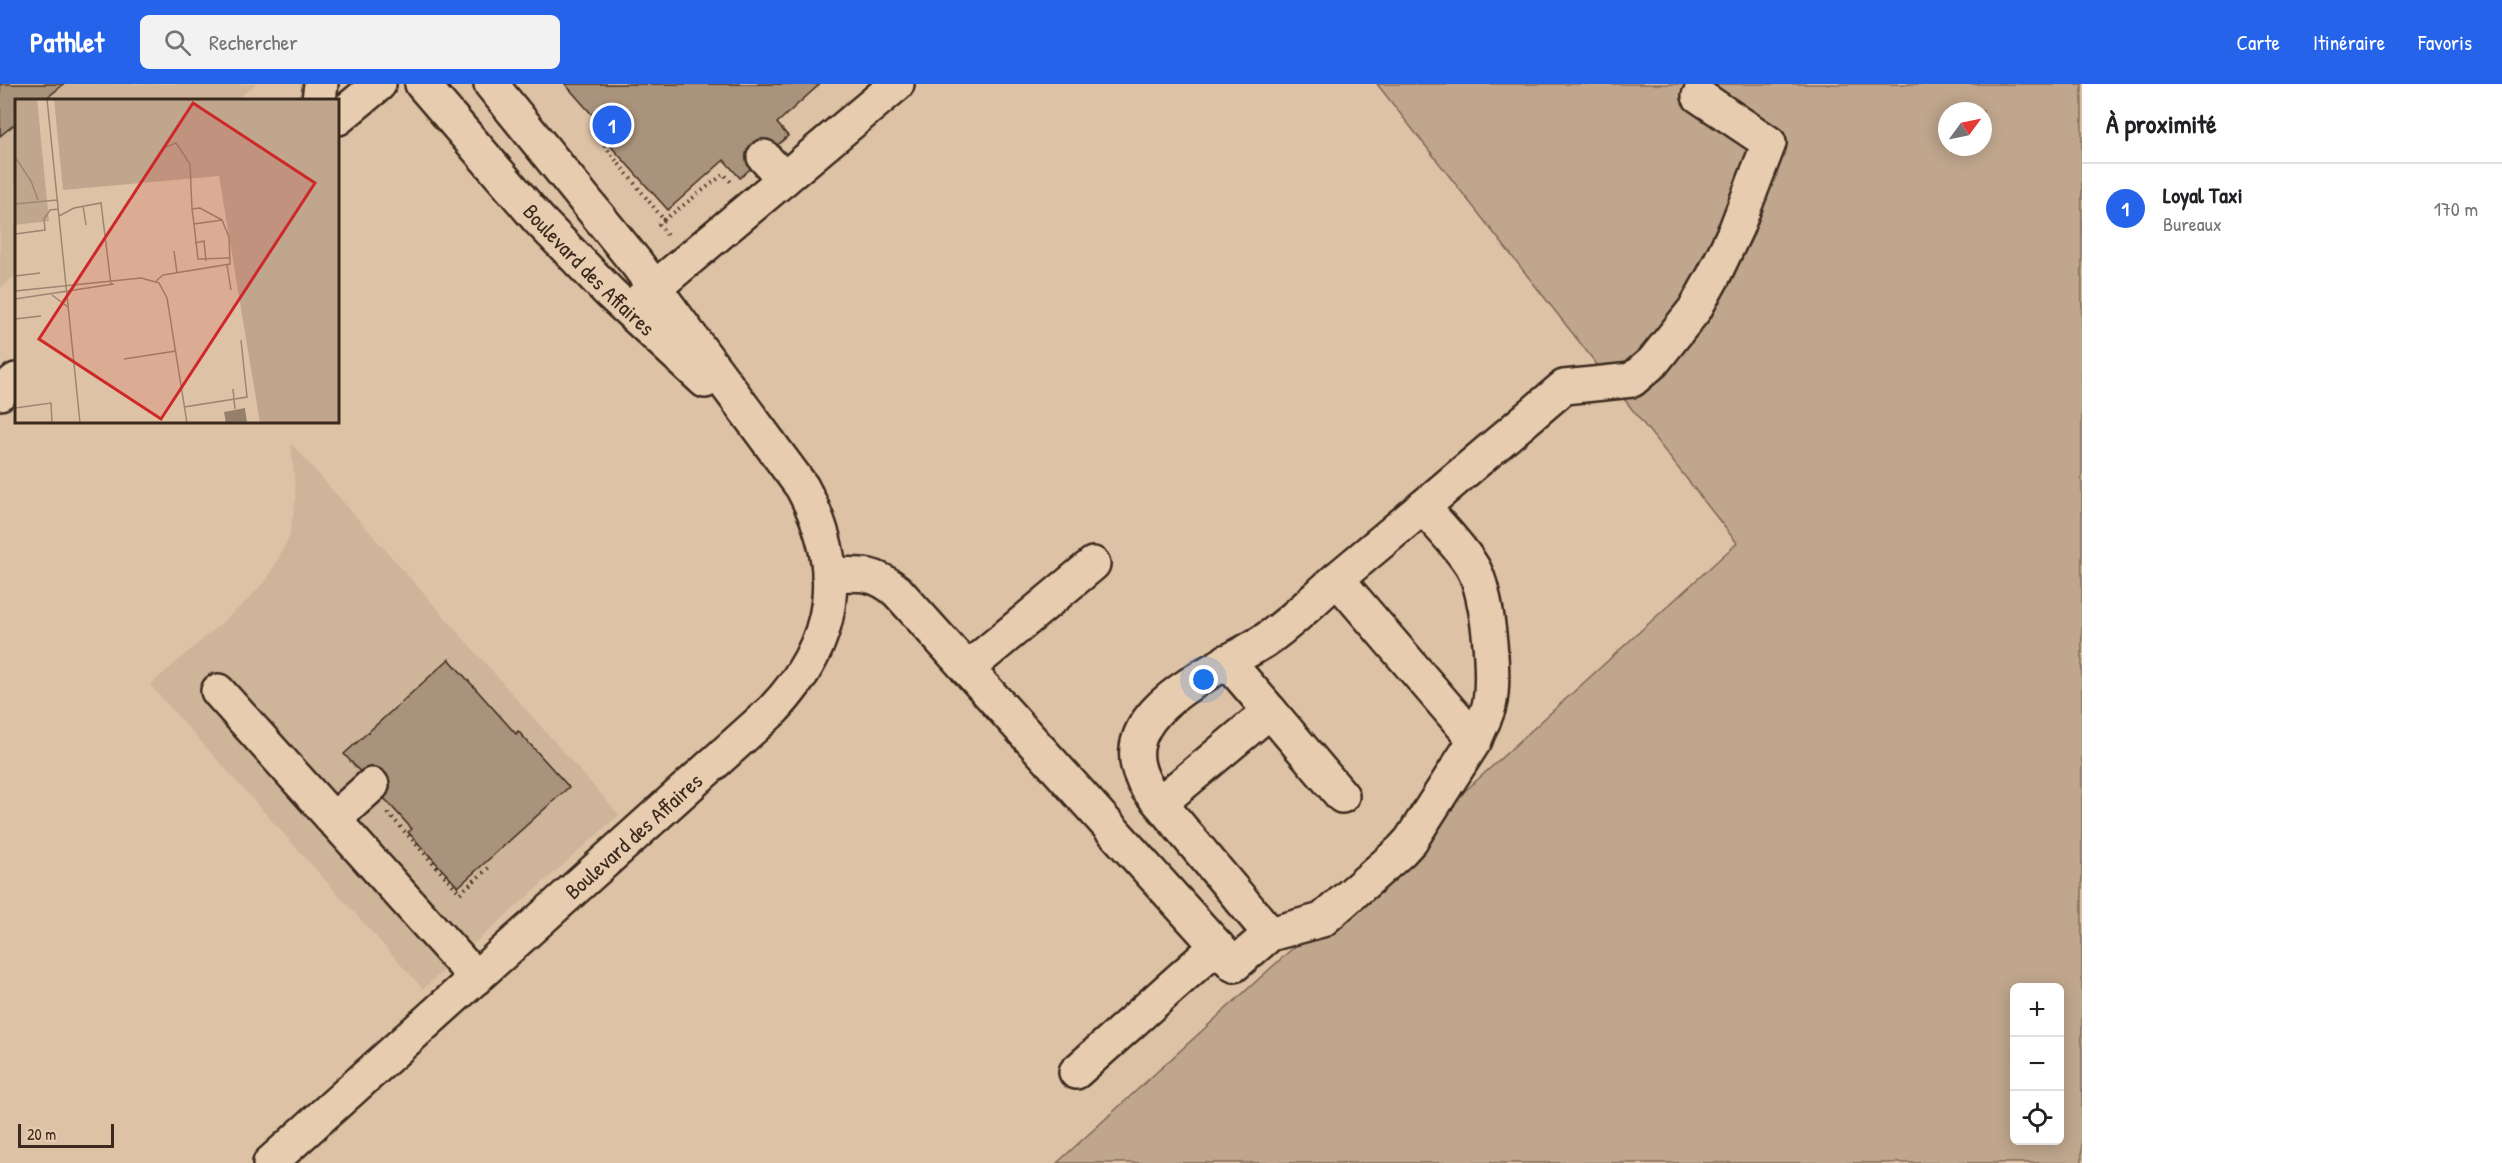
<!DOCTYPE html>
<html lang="fr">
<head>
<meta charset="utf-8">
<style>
  :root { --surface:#fff; --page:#f2f2f2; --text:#202124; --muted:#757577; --line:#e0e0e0; --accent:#2563eb }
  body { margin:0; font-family:"Patrick Hand",sans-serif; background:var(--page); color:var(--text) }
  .controls { position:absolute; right:18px; bottom:18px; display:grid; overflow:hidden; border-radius:9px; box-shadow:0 3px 15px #0003 }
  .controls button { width:54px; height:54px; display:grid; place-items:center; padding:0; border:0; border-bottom:2px solid var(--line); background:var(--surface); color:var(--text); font:30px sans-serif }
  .compass { position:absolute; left:1938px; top:18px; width:54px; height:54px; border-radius:50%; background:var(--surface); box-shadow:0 3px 15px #0003; rotate:57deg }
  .scale { position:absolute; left:18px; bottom:15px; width:96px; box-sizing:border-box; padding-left:6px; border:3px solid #3b2a1e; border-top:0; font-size:16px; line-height:21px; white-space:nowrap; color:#3b2a1e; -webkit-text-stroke:4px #e8ccaf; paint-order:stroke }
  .you { position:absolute; left:1204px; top:596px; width:21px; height:21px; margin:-15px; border:4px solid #fff; border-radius:50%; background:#1a73e8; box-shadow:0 0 0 9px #1a73e833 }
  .badge { display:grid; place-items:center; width:39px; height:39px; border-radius:50%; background:var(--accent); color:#fff; font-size:20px; font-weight:700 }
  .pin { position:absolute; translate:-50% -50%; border:3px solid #fff; box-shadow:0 2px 6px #0006 }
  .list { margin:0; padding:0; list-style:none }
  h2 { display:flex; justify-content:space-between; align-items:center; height:78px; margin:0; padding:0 24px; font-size:26px }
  h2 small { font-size:20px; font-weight:400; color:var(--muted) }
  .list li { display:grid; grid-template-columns:39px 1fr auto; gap:18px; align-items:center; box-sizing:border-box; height:90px; padding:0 24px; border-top:2px solid var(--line) }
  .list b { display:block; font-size:22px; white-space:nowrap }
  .list p { margin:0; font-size:20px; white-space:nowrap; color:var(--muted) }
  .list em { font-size:20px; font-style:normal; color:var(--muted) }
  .icon { flex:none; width:33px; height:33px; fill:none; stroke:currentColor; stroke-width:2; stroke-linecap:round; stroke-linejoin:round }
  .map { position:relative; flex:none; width:2082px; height:1079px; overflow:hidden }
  header { display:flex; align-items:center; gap:36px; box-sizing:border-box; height:84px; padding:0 30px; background:var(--accent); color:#fff }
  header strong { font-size:28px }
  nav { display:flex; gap:33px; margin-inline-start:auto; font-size:21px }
  .search { width:420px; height:54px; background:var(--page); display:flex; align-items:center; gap:15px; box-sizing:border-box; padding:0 21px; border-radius:9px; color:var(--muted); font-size:22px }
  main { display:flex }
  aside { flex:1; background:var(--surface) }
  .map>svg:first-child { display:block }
  .built { fill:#ceb499 }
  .green { fill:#bfa68d; stroke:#7d6856; stroke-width:1.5; fill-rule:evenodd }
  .building { fill:#aa937c; stroke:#3b2a1e; stroke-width:1.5 }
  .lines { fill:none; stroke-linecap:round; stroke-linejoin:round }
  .minor-casing { stroke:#3b2a1e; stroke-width:38 }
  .path { stroke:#3b2a1e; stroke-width:4; stroke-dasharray:1.5 4.5; stroke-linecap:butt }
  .minor { stroke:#e8ccaf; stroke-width:33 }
  .labels { text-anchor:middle; stroke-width:6; stroke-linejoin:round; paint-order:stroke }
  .street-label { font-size:22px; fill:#3b2a1e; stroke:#e8ccaf }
  .inset-road { fill:none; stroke:#9d8570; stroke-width:1.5 }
  .view { fill:#ce2828; fill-opacity:0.15; stroke:#ce2828; stroke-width:3 }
  .inset-edge { fill:none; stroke:#3b2a1e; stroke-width:3 }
</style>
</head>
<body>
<header>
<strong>Pathlet</strong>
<div class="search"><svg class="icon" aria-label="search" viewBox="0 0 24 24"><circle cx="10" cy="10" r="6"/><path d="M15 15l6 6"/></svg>Rechercher</div>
<nav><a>Carte</a><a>Itinéraire</a><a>Favoris</a></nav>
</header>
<main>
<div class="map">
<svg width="2082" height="1079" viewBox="0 0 2082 1079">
  <rect width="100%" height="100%" fill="#dec2a6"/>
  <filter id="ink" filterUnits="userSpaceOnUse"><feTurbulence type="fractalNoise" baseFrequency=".0167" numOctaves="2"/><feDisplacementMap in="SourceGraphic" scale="12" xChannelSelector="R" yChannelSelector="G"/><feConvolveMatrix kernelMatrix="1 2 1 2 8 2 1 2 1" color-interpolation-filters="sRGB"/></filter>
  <g filter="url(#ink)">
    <path class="built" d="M0 0H256L236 16H16V191L0 205Z
      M291 359 619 731 423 905 150 601 248 516 268 494 289 453 296 415Z"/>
    <path class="green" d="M1377 0H2082V1079H1057L1737 459ZM1947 27H1983V63H1947ZM2014 904H2060V1056H2014Z"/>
    <path class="building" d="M0 0H64L44 16H16V39L0 52Z
      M565 0H820L777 39 788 52 740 94 724 76 668 126 598 48 603 43Z
      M449 575 516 650 518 647 569 703 458 803 408 748 412 745 344 670Z"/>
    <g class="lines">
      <g class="minor-casing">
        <g id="minor">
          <path id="s1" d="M422 0 539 136 610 209 705 297"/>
          <path d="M319 16 321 0"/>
          <path d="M338 34 379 0"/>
          <path d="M764 73 784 95"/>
          <path d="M639 217 897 0"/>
          <path d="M0 309 16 296"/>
          <path d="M1423 423 1564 303 1632 296 1653 278 1695 225 1714 191 1736 145 1769 59 1699 12"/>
          <path d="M829 491C859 490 873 487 897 507L1234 881 1270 850 1322 836 1401 767 1411 756 1475 656 1337 495C1313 516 1290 540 1264 557 1216 588 1100 630 1148 705L1270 850"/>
          <path d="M1337 495 1423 423C1440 443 1460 462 1473 484 1488 509 1496 594 1489 622 1486 633 1479 645 1475 656"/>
          <path d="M967 585 1093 480"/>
          <path d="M218 607 476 894"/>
          <path d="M1270 627 1342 712"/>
          <path d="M1160 719 1270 627 1227 577"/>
          <path d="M333 736 372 701"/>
          <path d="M1076 988 1217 862"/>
          <path id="s2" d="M270 1079 773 626C837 558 847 486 802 403L637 180 491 0"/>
        </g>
      </g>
      <path class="path" d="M606 57 603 60 664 136 659 140 668 153
        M664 136 724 90 731 98
        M388 729 460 809 491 782"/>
      <use href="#minor" class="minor"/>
    </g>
  </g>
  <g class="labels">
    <g class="street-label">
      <text dy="8" stroke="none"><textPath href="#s1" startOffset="250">Boulevard des Affaires</textPath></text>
      <text dy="8" stroke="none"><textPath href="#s2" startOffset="489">Boulevard des Affaires</textPath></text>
    </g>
  </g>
  <g transform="translate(15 15)">
    <rect width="324" height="324" fill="#dec2a6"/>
    <path d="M0 0H22L34 122 0 126ZM39 0H324V324H245L204 77 48 91Z" fill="#bfa68d"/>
    <path d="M230 309 232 324H211L209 313Z" fill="#97806b"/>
    <path class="inset-road" d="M32 0 65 324M151 48 161 44 175 65 177 110M0 58 16 82 23 101M0 105 42 101M68 107 71 126M44 117 59 109 86 104 96 186M179 125 177 110 185 109 207 121M0 135 30 131 29 120 35 111 43 110M180 144 189 142 191 162M159 152 162 174M212 166 216 191M0 177 25 174M141 182 148 176 215 165 214 138 207 121 179 125 183 160 214 159M0 192 126 179 144 184 152 199 172 324M37 196 53 208M0 200 99 185M0 220 26 217M109 260 161 252M218 290 220 310M169 308 232 298 226 241M0 309 36 304 37 324"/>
    <path class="view" d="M178 4 300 84 146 320 24 240Z"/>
    <rect width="324" height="324" class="inset-edge"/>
  </g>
</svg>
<div class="controls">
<button>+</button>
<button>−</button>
<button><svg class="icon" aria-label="locate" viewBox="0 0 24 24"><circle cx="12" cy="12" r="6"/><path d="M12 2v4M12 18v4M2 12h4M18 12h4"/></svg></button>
</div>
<svg class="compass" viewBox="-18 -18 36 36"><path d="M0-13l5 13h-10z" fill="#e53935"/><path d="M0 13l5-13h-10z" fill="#757577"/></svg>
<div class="scale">20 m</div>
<div class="you"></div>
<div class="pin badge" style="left:612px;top:41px">1</div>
</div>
<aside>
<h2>À proximité<small></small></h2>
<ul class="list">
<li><span class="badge">1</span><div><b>Loyal Taxi</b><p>Bureaux</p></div><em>170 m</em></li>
</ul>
</aside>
</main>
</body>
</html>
